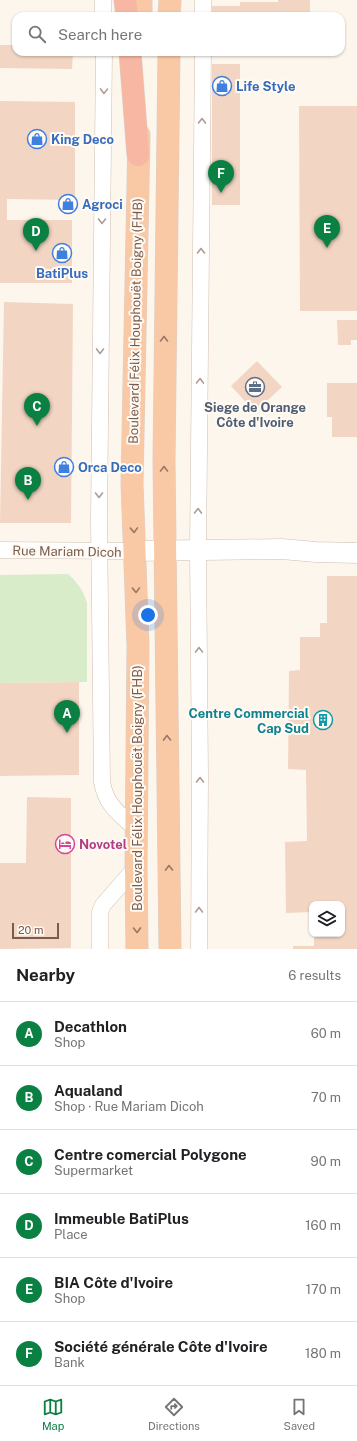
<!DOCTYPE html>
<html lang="en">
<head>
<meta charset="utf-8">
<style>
  :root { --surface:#fff; --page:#f6f6f6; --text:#202124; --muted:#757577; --line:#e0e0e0; --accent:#0b8043 }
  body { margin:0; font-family:"Public Sans",sans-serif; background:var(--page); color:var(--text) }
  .controls { position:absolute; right:12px; bottom:12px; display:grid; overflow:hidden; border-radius:8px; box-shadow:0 1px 3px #0004 }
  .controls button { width:36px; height:36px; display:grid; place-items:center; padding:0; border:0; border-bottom:1px solid var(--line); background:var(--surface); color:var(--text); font:20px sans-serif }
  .scale { position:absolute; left:12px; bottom:10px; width:47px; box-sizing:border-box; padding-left:4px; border:2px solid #7a5c4d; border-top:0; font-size:11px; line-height:14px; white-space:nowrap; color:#7a5c4d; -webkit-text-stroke:3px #fffaf3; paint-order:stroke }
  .you { position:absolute; left:148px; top:615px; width:14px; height:14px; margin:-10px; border:3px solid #fff; border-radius:50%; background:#1a73e8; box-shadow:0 0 0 6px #1a73e833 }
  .badge { display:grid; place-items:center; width:26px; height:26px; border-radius:50%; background:var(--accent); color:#fff; font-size:13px; font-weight:700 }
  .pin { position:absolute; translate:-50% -33px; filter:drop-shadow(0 1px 2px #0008) }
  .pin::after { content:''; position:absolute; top:21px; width:14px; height:12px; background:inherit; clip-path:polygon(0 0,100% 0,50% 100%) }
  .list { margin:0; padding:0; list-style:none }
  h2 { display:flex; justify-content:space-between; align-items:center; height:52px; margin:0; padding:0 16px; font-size:17px }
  h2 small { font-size:13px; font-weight:400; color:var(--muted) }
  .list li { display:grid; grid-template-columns:26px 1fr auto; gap:12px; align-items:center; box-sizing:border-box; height:64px; padding:0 16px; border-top:1px solid var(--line) }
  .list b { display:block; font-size:15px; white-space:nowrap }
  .list p { margin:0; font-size:13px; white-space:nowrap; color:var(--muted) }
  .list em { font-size:13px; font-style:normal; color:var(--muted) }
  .icon { flex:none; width:22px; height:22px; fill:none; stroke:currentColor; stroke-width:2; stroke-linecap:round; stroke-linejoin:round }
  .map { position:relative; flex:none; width:357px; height:949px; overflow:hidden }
  .search { position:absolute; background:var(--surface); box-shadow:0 1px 3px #0004; left:12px; right:12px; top:12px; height:44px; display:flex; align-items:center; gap:10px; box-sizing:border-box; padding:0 14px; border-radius:12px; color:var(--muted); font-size:15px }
  .sheet { height:436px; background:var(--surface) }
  nav { display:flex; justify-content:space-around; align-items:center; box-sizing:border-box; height:56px; border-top:1px solid var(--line); background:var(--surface); font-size:11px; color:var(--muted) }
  nav a { display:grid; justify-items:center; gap:2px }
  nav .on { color:var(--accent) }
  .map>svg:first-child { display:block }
  .green { fill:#d8ecc9 }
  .building { fill:#f3d5c3 }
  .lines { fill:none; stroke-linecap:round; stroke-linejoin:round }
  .minor-casing { stroke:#d1beb0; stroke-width:17 }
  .tertiary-casing { stroke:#d1beb0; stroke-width:21 }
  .trunk-casing { stroke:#dad1cd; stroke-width:23 }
  .motorway-casing { stroke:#dad1cd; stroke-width:23 }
  .minor { stroke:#fff; stroke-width:16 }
  .tertiary { stroke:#fff; stroke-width:20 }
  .trunk { stroke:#f9c8a4; stroke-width:22 }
  .motorway { stroke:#f7b7a3; stroke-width:22 }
  .oneway { stroke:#af9d94 }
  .oneway2 { stroke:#9a7763 }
  .labels { text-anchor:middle; stroke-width:4; stroke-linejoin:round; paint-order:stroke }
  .shop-label { font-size:13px; font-weight:bold; fill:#366cbe; stroke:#fffaf3; text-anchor:start }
  .street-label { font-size:13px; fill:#7a5c4d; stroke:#fffaf3 }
  .service-label { font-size:13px; font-weight:bold; fill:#4e5e75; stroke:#fffaf3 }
  .culture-label { font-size:13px; font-weight:bold; fill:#0d838f; stroke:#fffaf3; text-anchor:end }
  .hotel-label { font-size:13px; font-weight:bold; fill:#b23c85; stroke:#fffaf3; text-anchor:start }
</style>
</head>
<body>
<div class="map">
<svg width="357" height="949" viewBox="0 0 357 949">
  <rect width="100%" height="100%" fill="#fdf6ec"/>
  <path class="green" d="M68 574C78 583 83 590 87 603V682L0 683V575Z"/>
  <path class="building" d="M278 0H310V16H212V6H240V2H278Z
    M0 45H16V52H73L72 69 0 68Z
    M212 64H240V205H212Z
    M0 101 75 102V200L7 199V220H72V283H0Z
    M299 106H357V311H300Z
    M4 302 73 304 71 523H0Z
    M337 320H357V340H351V345H338Z
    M257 361 282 387 255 412 231 386Z
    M327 383H357V437H332V417H327Z
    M327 576H357V949H293V946H314V934H342V904H312V912L286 913 285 842 307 841 306 770 288 769 289 671 300 670V637H320V623H327Z
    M79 682V775L0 776V683Z
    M27 797 71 798V948L0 949V863H26Z"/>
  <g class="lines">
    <g class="minor-casing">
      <path id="minor" d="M103 0V16
        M203 16V0
        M104 52 99 519 102 782C106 806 120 814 137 830
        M0 550 134 551
        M100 949V912L103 905 136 867
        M199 949 200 776 198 550 203 52"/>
    </g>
    <g class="tertiary-casing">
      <path id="tertiary" d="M134 551 282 549 316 552 357 553"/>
    </g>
    <g class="trunk-casing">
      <path id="trunk" d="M141 16V0
        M169 16 170 0
        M169 52 164 460 170 949
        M137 949 136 867 138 646 132 483 139 135"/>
    </g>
    <g class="motorway-casing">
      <path id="motorway" d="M125 0 127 16
        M130 52 138 155"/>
    </g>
    <use href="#minor" class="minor"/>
    <use href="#tertiary" class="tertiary"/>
    <use href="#trunk" class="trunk"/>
    <use href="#motorway" class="motorway"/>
  </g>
  <defs><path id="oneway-chevron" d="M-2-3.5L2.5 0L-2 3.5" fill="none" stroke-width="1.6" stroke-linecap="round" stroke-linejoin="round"/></defs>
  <g class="oneway">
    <use href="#oneway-chevron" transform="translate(104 91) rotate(91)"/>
    <use href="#oneway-chevron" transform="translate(202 121) rotate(-89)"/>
    <use href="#oneway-chevron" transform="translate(102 221) rotate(91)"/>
    <use href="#oneway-chevron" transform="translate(201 251) rotate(-90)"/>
    <use href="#oneway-chevron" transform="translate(100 351) rotate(91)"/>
    <use href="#oneway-chevron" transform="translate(200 381) rotate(-89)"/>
    <use href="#oneway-chevron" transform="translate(99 495) rotate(90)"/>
    <use href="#oneway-chevron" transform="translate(198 511) rotate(-89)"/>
    <use href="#oneway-chevron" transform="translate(199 650) rotate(-91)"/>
    <use href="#oneway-chevron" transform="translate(200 780) rotate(-90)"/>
    <use href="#oneway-chevron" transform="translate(199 910) rotate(-90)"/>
  </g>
  <g class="oneway2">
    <use href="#oneway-chevron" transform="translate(164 339) rotate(-90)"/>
    <use href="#oneway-chevron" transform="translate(164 469) rotate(-90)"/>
    <use href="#oneway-chevron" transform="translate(134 530) rotate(88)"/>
    <use href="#oneway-chevron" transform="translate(136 590) rotate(88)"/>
    <use href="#oneway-chevron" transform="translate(167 738) rotate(-91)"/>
    <use href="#oneway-chevron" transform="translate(169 868) rotate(-91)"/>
    <use href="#oneway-chevron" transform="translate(137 930) rotate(89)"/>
  </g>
  <defs>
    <g id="shop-ring" transform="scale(1)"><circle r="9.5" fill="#fffaf3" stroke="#3f7fe0" stroke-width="1.5"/><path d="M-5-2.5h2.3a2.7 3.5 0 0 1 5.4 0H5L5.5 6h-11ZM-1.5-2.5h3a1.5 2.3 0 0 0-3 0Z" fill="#3f7fe0"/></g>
    <g id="office-ring" transform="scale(1)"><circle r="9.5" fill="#fffaf3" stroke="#5c6f8a" stroke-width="1.5"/><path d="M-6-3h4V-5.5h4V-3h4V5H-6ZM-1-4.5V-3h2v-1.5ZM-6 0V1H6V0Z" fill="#5c6f8a"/></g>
    <g id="building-ring" transform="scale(1)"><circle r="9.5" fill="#fffaf3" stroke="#0f9aa8" stroke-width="1.5"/><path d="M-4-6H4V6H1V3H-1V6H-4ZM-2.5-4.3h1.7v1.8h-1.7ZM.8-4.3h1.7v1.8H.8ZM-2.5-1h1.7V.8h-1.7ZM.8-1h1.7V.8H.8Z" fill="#0f9aa8"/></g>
    <g id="hotel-ring" transform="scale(1)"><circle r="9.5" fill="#fffaf3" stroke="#d1479c" stroke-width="1.5"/><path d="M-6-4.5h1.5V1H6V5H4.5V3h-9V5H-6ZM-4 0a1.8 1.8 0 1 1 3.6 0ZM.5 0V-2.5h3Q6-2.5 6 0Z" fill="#d1479c"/></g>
  </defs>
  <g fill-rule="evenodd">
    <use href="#shop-ring" x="222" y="86"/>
    <use href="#shop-ring" x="37" y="139"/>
    <use href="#shop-ring" x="68" y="204"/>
    <use href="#shop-ring" x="62" y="253"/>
    <use href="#office-ring" x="255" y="387"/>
    <use href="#shop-ring" x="64" y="467"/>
    <use href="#building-ring" x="323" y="720"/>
    <use href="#hotel-ring" x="65" y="844"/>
  </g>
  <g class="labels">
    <g class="shop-label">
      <text x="236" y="91">Life Style</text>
      <text x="51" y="144">King Deco</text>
      <text x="82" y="209">Agroci</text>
      <text x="62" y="278" text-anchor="middle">BatiPlus</text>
      <text x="78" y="472">Orca Deco</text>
    </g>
    <g class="street-label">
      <text transform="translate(135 321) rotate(-89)" y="5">Boulevard Félix Houphouët Boigny (FHB)</text>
      <text transform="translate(67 551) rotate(1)" y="5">Rue Mariam Dicoh</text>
      <text transform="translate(137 788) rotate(-90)" y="5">Boulevard Félix Houphouët Boigny (FHB)</text>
    </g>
    <g class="service-label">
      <text x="255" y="412">Siege de Orange<tspan x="255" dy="15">Côte d'Ivoire</tspan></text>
    </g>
    <g class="culture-label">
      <text x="309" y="718">Centre Commercial<tspan x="309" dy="15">Cap Sud</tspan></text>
    </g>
    <g class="hotel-label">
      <text x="79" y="849">Novotel</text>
    </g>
  </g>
</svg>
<div class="controls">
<button><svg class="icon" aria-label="layers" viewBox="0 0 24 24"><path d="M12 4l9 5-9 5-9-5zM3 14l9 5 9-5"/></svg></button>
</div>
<div class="scale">20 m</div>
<div class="you"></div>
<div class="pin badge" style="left:67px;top:733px">A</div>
<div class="pin badge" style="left:28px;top:500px">B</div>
<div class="pin badge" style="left:37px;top:426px">C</div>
<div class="pin badge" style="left:36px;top:251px">D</div>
<div class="pin badge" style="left:327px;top:248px">E</div>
<div class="pin badge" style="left:221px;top:193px">F</div>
<div class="search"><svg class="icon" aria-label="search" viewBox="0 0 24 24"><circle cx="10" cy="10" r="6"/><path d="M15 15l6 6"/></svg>Search here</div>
</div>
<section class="sheet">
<h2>Nearby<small>6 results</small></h2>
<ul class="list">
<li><span class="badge">A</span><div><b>Decathlon</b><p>Shop</p></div><em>60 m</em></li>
<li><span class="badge">B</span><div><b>Aqualand</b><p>Shop · Rue Mariam Dicoh</p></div><em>70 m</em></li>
<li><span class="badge">C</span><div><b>Centre comercial Polygone</b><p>Supermarket</p></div><em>90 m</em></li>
<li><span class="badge">D</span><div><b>Immeuble BatiPlus</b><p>Place</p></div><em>160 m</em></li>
<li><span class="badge">E</span><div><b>BIA Côte d'Ivoire</b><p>Shop</p></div><em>170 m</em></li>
<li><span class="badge">F</span><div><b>Société générale Côte d'Ivoire</b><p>Bank</p></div><em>180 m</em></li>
</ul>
</section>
<nav>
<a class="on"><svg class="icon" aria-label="map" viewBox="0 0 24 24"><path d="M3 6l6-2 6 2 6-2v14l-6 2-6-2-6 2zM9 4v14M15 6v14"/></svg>Map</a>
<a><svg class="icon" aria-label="directions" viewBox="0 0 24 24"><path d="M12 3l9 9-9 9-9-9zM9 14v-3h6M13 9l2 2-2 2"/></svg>Directions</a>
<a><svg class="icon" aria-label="saved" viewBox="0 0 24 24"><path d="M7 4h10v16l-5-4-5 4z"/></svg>Saved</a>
</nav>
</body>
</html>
